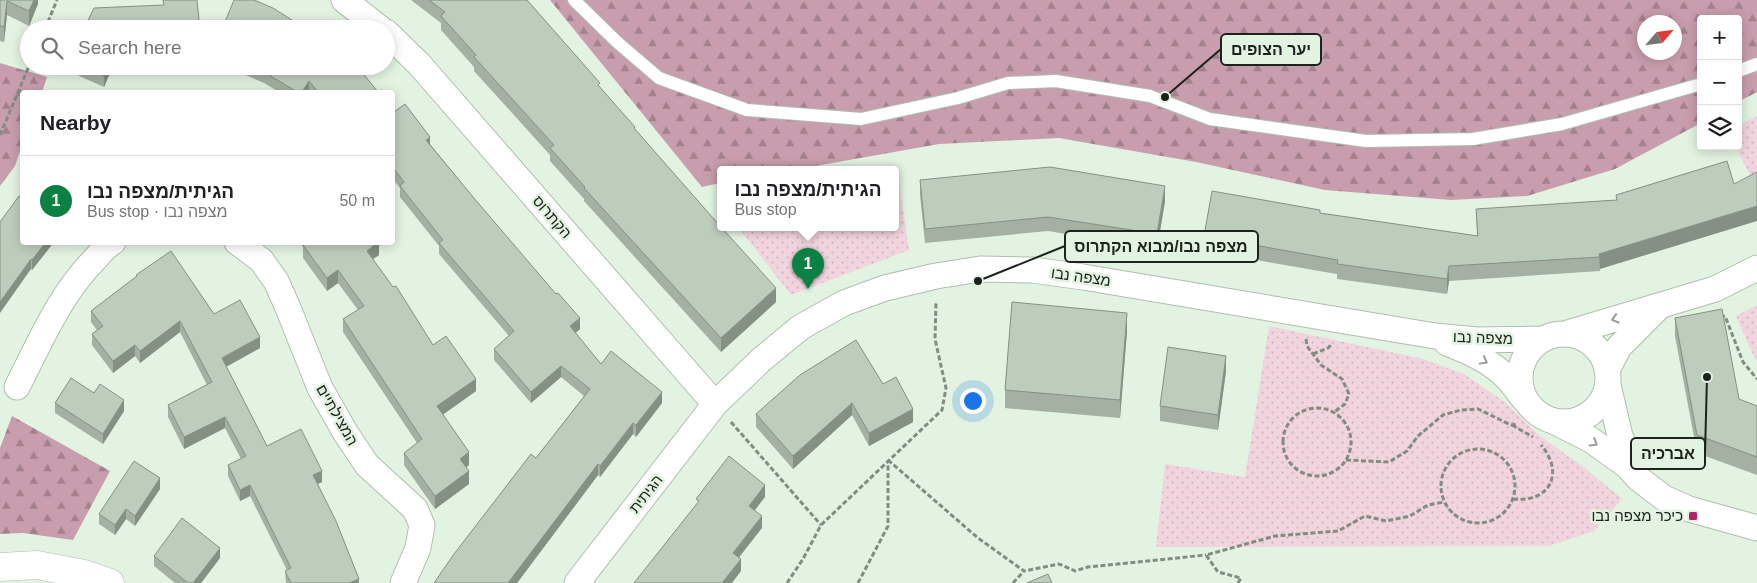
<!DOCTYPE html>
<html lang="en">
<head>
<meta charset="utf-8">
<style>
  :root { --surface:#fff; --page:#f2f2f2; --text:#202124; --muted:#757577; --line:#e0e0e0; --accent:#0b8043 }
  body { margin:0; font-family:Helvetica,"Noto Sans Hebrew",sans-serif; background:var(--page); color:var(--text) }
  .controls { position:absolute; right:15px; top:15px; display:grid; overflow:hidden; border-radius:5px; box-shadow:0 2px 12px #0003 }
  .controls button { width:45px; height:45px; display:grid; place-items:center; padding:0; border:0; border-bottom:1px solid var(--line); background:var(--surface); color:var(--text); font:25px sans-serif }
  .compass { position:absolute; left:1637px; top:15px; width:45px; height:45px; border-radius:50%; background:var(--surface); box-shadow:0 2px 12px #0003; rotate:62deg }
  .you { position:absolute; left:972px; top:400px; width:18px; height:18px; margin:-12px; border:4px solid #fff; border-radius:50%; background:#1a73e8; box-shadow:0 0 0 8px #1a73e833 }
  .badge { display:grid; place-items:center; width:32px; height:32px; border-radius:50%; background:var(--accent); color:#fff; font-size:16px; font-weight:700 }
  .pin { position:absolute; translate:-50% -41px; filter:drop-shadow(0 1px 2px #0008) }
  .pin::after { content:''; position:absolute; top:26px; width:18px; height:15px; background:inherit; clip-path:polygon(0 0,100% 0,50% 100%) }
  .popup { position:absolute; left:717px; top:166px; width:182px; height:65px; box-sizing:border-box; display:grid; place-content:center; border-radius:5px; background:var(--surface); filter:drop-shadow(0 1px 4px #0005); font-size:16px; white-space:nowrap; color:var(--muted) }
  .popup b { font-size:19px; color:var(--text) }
  .popup::after { content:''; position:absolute; left:50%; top:100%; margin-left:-10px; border:10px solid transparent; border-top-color:var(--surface) }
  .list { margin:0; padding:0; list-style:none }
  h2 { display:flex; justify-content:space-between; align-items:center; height:65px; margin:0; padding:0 20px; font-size:21px }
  h2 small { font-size:16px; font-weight:400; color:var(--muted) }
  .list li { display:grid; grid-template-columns:32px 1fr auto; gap:15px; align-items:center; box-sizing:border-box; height:90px; padding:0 20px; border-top:1px solid var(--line) }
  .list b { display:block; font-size:19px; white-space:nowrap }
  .list p { margin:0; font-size:16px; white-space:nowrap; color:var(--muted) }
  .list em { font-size:16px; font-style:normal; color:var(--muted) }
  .icon { flex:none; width:28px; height:28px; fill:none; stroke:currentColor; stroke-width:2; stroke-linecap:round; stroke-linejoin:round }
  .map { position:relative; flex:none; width:1757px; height:583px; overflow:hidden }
  .search { position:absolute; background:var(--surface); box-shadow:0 2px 12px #0003; left:20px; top:20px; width:375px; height:55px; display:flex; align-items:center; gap:12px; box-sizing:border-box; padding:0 18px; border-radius:28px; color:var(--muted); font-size:19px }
  .panel { position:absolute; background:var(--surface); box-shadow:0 2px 12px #0003; left:20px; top:90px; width:375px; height:155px; border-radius:5px }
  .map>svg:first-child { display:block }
  .grass { fill:url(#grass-dots) }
  .forest { fill:url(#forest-firs); fill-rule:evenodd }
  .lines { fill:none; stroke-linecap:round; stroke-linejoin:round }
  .service-casing { stroke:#afbfae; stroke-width:14 }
  .minor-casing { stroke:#afbfae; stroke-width:27 }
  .tertiary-casing { stroke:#afbfae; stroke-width:29 }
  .path { stroke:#818d81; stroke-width:3; stroke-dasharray:5 2.5; stroke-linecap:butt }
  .service { stroke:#fff; stroke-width:12 }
  .minor { stroke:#fff; stroke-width:25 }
  .tertiary { stroke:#fff; stroke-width:28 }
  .wall { fill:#a3b0a2 }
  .shaded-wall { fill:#849084 }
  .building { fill:#bdcdbc; stroke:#849084 }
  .oneway { stroke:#999c99 }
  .poi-dot { fill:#ac256b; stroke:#e2f3e1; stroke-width:2 }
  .labels { text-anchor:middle; stroke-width:5; stroke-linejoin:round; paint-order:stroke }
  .street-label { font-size:15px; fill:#1c221c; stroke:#e2f3e1 }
  .poi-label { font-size:15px; fill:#1c221c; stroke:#e2f3e1; text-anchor:end }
  .leader { fill:none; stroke:#1c221c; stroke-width:2 }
  .callout-dot { fill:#1c221c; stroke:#e2f3e1; stroke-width:2 }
  .callout { fill:#e2f3e1; stroke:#1c221c; stroke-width:2 }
  .callout-label { font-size:16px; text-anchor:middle; font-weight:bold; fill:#1c221c }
</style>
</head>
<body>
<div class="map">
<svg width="1757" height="583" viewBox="0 0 1757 583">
  <defs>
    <pattern id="grass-dots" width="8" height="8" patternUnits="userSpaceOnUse" patternTransform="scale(1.25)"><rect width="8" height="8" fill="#f1d4de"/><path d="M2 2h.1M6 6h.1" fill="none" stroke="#ceb6be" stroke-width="1.8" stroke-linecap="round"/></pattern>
    <pattern id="forest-firs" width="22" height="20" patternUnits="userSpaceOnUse" patternTransform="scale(1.25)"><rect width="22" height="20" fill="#c89dad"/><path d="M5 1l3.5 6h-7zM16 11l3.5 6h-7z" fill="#a2808c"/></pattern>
  </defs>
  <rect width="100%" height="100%" fill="#e2f3e1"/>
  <path class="grass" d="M1757 116V176L1752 179 1735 146H1738V126Z
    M897 169 909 250 791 295 739 228H896V170H886Z
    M1757 305V360L1755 359 1736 316Z
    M1269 326 1423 359 1464 374 1506 403 1539 435 1586 469 1622 499 1594 531 1549 546 1156 547 1165 464 1245 477Z"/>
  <path class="forest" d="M550 0H1757V92L1738 102V19H1701V123L1615 169 1527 196 1451 200 1325 190 1196 162 1059 138 939 144 793 170H720V183L702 187ZM1644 22H1674V52H1644Z
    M0 63 47 77 42 92H22V145L15 166 0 186Z
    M12 416 110 471 73 540 23 533 0 534V448Z"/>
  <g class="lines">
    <g class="service-casing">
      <path id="service" d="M574 0 617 42 659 78 747 110 861 119 958 98 1008 83 1056 81 1150 96 1210 119 1366 141 1473 139 1562 124 1701 84
        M1738 71 1757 64"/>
    </g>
    <g class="minor-casing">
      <path id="minor" d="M344 0 381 29
        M386 32 419 64 715 404
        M237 242 261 260 276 281 288 308 320 388 345 432 367 465 415 509 422 525 418 548 403 583
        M1568 333 1715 289 1757 268
        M1520 378a44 44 0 1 1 88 0a44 44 0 1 1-88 0Z
        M1447 343C1467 351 1491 361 1506 377 1513 384 1518 392 1524 399
        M1607 370 1619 347 1658 308
        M1608 385 1620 436 1635 470
        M17 387C40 342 60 294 96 258 101 252 106 246 113 242
        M1553 421 1591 440 1626 465 1639 479 1664 498 1689 509 1757 528
        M577 583 715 404 762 359 801 327 844 303 885 288 936 276 980 269 1033 270 1083 277 1435 336 1477 340 1541 339"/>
    </g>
    <g class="tertiary-casing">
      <path id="tertiary" d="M0 567 37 565 84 574 110 583"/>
    </g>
    <path class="path" d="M45 29 57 0
      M0 135 29 66
      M1720 317 1725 316 1743 362 1757 379
      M1306 339 1307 346 1321 365 1342 379 1349 394 1345 404 1334 412
      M1313 354 1328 348 1332 344
      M1283 442a34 34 0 1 1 68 0a34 34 0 1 1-68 0Z
      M731 422 821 525
      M1512 425 1533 437
      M1441 486a37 37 0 1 1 74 0a37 37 0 1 1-74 0Z
      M888 460 978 538 1024 571 1059 564 1075 571 1088 567 1206 555
      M1346 460 1389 462 1407 451 1418 436 1443 415 1461 410 1478 409 1511 425 1517 424
      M1513 499C1550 503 1565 473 1541 445
      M787 583 803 559 821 525 942 410 946 388 935 339 936 302
      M858 583 888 526V461
      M1013 583 1024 571
      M1238 583 1241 578 1218 572 1206 555 1275 536 1338 531 1365 516 1386 521 1410 516 1428 505 1444 502"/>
    <use href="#service" class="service"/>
    <use href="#minor" class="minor"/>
    <use href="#tertiary" class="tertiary"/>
  </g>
  <path class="wall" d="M0 0H38V4L29 26 7 15 4 42 0 41Z
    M411 0H527L776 302 721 352 584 201V199L550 161V155L474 71V67L441 30V23Z
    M68 66H113L104 87 68 71Z
    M225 66H357L378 92H279L264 83Z
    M392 111 430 144 580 329 575 333 601 364 662 403 636 437 633 434 600 477 598 475 517 583H434L536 458 584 396 561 377 531 403 494 360V349L509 336 439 254V246L400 197V188L392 178Z
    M1727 161 1600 269V271L1449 281 1447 294 1337 279V274L1204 251V236L1320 213 1477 236 1476 209 1616 200V195Z
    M920 180 1165 201 1157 249 1048 231 925 243 920 195Z
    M22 242H54L32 270 31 269Z
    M299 242H379V255L373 259 433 345 476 391 443 414 469 465 466 467 469 484 435 509 404 465V453L417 443 343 332V319L358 310 338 283 327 291 303 258V247Z
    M136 275 214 314 260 348 226 367 267 446 322 482 318 484 359 583H286L285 571 287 570 250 496 240 501 228 476V465L241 459 225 428 184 449 168 417V405L207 385 180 332 140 363 135 356 113 373 92 345V334L97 330 91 322V311L136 277Z
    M1675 318 1739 399 1757 406V475L1697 453 1675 336Z
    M1127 331 1120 418 1005 408V390Z
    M1226 371 1218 430 1160 421V406Z
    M883 384 913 422 869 446 852 415 793 469 756 427V414Z
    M94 393 124 411 103 444 55 413V403Z
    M160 489 135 526 126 519 115 535 99 524V514Z
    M154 556 220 558 201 583H175L154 566Z"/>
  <path class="shaded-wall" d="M34 0H38V4L29 26V11Z
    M7 1V15L4 42V27Z
    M108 66H113L104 87V76Z
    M309 81V92H302Z
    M430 137V148L426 140Z
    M1165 186V201L1157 249V234Z
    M1757 206V221L1600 269 1599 254Z
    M46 242H54L32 270V260Z
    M378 242H379V255L367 263V251Z
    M31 259V269L0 313V302Z
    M1449 266V281L1447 294V279Z
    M338 270V283L327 291V278Z
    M776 288V302L721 352V338Z
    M1127 313V331L1120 418V400Z
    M580 318V329L570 338V326Z
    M180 321V332L140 363V351Z
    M260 337V348L222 369V358Z
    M135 345V356L113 373V361Z
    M1226 356V371L1218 430V415Z
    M561 366V377L531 403V392Z
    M476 379V391L437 419V406Z
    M662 392V403L636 437V425Z
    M124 400V411L103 444V434Z
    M852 403V415L793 469V456Z
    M913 409V422L869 446V433Z
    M225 417V428L184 449V437Z
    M633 423V434L600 477V466Z
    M469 452V465L460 472V459Z
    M598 464V475L517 583H508Z
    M322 471V482L313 486V475Z
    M469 471V484L435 509V496Z
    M160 478V489L135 526V516Z
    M250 485V496L240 501V490Z
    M765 485V497L749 518V506Z
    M126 509V519L115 535V525Z
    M762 516V528L733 565V553Z
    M220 548V558L201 583H193Z
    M741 559V571L732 583H722Z
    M359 579V583H349Z"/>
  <path class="building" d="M0 0H34L29 11 7 1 4 27 0 26Z
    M163 0H197L200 29H84L94 8 164 5Z
    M234 0H254L273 8 306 29H222Z
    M429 0H527L600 83 598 85 635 127 634 128 720 226V228H722L776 288 721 338 584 188 585 187 550 148 554 145 474 57 476 55 441 16 445 12Z
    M82 66H108L104 76Z
    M251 66H357L378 92H318L309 81 302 92H297L264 72Z
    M405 104 430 137 426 140 473 197 556 294 558 293 580 318 570 326 601 364 611 351 662 392 636 425 633 423 600 466 598 464 508 583H434L454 554 531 454 536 458 590 389 561 366 531 392 494 349 514 331 439 243 443 240 400 186 404 182 392 166V111L394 112Z
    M1727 161 1734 184 1757 172V206L1599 254 1600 257 1449 266 1447 279 1337 264 1338 260 1204 236 1212 191 1320 210V213L1478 236 1476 209 1617 200 1616 195Z
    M1050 167 1165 186 1157 234 1048 217 925 229 920 180Z
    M19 196 22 198V242H46L32 260 31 259 0 302V222Z
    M306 242H378L367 251 393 287 396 286 433 345 446 336 476 379 437 406 469 452 460 459 469 471 435 496 404 453 422 439 343 319 364 306 338 270 327 278 303 245Z
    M171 251 214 314 240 300 260 337 222 358 267 446 301 429 322 471 313 475 336 521 359 579 349 583H291L285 571 291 568 250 485 240 490 228 465 246 456 225 417 184 437 168 405 212 382 180 321 140 351 135 345 113 361 92 334 103 326 91 311 137 276 136 275Z
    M1012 302 1127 313 1120 400 1005 390Z
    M1722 309 1739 399 1757 406V457L1697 435 1675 318Z
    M856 340 883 384 896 377 913 409 869 433 852 403 793 456 756 414 800 375Z
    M1168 347 1226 356 1218 415 1160 406Z
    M71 378 94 393 100 384 124 400 103 434 55 403Z
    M729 456 765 485 749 506 762 516 733 553 741 559 722 583H634L699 501 696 499Z
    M134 461 160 478 135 516 126 509 115 525 99 514Z
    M182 518 220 548 193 583H188L154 556Z
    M1048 574 1052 583H1027Z"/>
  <defs><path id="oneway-chevron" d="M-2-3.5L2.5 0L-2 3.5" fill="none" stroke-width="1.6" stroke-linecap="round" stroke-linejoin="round" transform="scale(1.25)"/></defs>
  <g class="oneway">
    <use href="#oneway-chevron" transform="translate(1615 319) rotate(163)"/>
    <use href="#oneway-chevron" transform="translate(1484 361) rotate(29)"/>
    <use href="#oneway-chevron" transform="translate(1594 443) rotate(32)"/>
  </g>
  <rect class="poi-dot" x="1688" y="511" width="10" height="10" rx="2.5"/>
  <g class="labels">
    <g class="street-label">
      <text transform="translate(552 217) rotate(49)" y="5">הקתרוס</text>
      <text transform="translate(1081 277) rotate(8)" y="5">מצפה נבו</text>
      <text transform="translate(1483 338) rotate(2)" y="5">מצפה נבו</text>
      <text transform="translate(337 415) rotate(60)" y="5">המצילתיים</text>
      <text transform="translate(646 494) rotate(-52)" y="5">הגיתית</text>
    </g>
    <g class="poi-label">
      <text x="1683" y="521">כיכר מצפה נבו</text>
    </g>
  </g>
  <path class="leader" d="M1165 97L1221 49M978 281L1065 246M1707 377L1705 453"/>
  <g class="callout-dot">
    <circle cx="1165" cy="97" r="5"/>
    <circle cx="978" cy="281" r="5"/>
    <circle cx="1707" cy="377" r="5"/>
  </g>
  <g class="callout">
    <rect x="1221" y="34" width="100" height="31" rx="5"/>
    <rect x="1065" y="231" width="193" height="31" rx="5"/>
    <rect x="1631" y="438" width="74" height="31" rx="5"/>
  </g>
  <g class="callout-label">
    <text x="1271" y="55">יער הצופים</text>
    <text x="1161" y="252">מצפה נבו/מבוא הקתרוס</text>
    <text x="1668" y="459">אברכיה</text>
  </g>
</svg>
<div class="controls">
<button>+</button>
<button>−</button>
<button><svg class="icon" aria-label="layers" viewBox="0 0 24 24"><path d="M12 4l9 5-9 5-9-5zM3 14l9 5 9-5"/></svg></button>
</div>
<svg class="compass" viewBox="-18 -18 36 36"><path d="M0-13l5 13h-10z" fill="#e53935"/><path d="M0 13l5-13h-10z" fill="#757577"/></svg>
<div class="you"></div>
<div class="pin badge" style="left:808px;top:289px">1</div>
<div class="popup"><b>הגיתית/מצפה נבו</b>Bus stop</div>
<div class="search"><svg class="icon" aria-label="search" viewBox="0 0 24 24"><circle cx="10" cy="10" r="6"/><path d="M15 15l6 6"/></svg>Search here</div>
<section class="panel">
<h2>Nearby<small></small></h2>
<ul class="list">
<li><span class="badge">1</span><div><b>הגיתית/מצפה נבו</b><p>Bus stop · מצפה נבו</p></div><em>50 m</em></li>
</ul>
</section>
</div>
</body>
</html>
